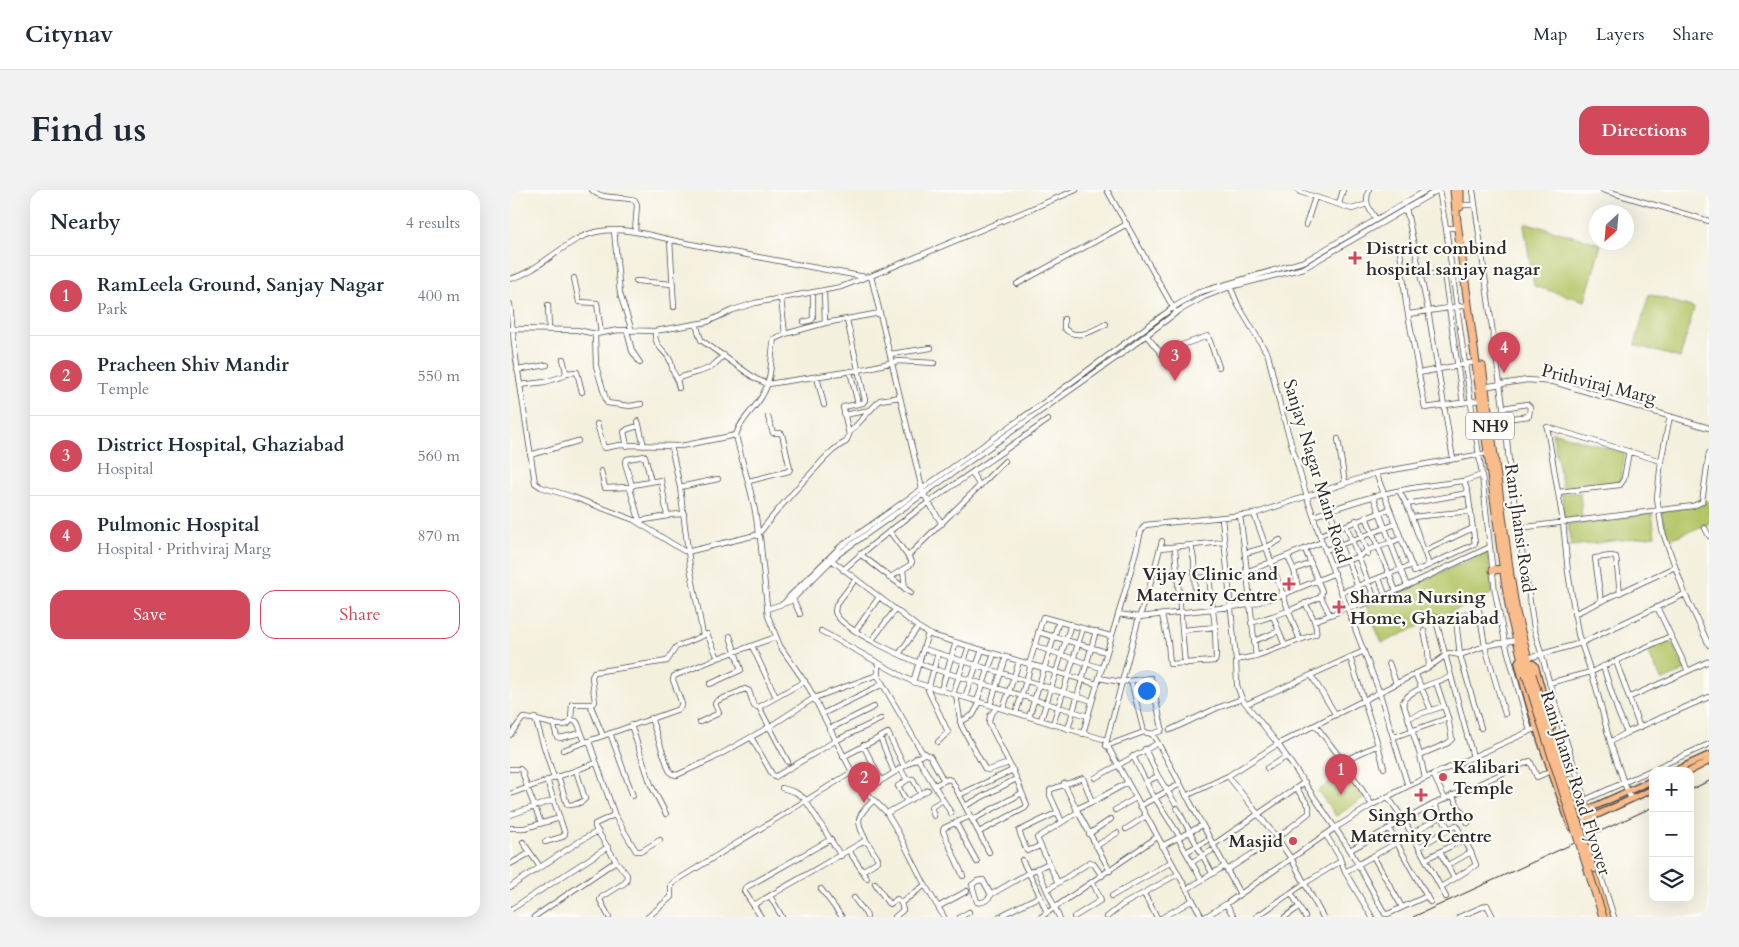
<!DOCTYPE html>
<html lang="en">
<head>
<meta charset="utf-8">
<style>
  :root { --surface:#fff; --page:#f2f2f3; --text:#1f2937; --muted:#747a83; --line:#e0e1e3; --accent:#d1495b }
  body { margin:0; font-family:Cardo,serif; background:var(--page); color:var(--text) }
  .controls { position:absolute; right:15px; bottom:15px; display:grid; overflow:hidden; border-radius:10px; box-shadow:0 5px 20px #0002 }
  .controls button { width:45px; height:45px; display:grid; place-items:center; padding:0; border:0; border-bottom:1px solid var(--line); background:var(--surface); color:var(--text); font:25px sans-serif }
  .compass { position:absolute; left:1079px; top:15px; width:45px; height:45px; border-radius:50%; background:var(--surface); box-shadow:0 5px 20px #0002; rotate:206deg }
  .you { position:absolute; left:636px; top:500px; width:18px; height:18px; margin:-12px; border:4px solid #fff; border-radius:50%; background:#1a73e8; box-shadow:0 0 0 8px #1a73e833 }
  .badge { display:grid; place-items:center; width:32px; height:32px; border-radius:50%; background:var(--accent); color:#fff; font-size:16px; font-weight:700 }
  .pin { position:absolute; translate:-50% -41px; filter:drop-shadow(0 1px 2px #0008) }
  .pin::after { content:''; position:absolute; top:26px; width:18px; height:15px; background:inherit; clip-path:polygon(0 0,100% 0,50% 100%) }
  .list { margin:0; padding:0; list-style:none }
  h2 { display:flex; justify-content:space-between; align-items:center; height:65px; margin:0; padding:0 20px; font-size:21px }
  h2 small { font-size:16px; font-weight:400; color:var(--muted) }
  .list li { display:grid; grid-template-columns:32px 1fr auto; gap:15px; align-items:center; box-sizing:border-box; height:80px; padding:0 20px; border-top:1px solid var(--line) }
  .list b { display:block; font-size:19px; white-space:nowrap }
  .list p { margin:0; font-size:16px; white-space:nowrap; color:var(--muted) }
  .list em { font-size:16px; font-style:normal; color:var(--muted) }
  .actions { display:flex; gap:10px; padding:15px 20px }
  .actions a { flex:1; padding:11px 0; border:1px solid var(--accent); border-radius:15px; text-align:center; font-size:18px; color:var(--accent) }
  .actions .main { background:var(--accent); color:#fff }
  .icon { flex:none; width:28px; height:28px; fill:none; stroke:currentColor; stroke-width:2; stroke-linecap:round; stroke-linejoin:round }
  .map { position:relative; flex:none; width:1199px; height:727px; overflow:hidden; border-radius:15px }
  header { display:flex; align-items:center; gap:30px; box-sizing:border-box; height:70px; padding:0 25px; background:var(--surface); border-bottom:1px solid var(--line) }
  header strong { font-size:24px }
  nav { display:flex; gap:28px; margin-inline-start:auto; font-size:18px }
  .intro { display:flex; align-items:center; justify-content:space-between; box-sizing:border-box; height:120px; padding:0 30px }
  h1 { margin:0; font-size:35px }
  .button { padding:12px 22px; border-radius:15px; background:var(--accent); color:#fff; font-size:18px; font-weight:700 }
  main { display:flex; gap:30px; padding:0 30px }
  aside { flex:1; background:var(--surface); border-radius:15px; box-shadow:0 5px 20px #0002 }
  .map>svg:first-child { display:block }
  .green { fill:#b5c669; stroke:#70784a }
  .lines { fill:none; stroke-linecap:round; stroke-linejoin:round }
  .minor-casing { stroke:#494946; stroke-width:6 }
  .major-casing { stroke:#494946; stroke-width:8 }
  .highway-casing { stroke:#494946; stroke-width:9 }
  .minor { stroke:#fff; stroke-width:4.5 }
  .major { stroke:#fabc8b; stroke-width:5.5 }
  .highway { stroke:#fabc8b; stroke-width:7 }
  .rail { stroke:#2b2b2b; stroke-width:1 }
  .highway-bridge-casing { stroke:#494946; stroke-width:9; stroke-linecap:butt }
  .highway-bridge { stroke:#fabc8b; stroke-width:7 }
  .poi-dot { fill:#d1495b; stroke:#fdfcf7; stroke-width:2 }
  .labels { text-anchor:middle; stroke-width:4.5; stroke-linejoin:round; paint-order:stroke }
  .shield { fill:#fdfcf7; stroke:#6a6a68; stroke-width:1 }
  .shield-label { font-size:16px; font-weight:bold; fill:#2b2b2b }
  .poi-label { font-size:18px; font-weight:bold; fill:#2b2b2b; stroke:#fdfcf7; text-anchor:start }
  .street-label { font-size:18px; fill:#2b2b2b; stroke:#fdfcf7 }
</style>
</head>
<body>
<header>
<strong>Citynav</strong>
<nav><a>Map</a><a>Layers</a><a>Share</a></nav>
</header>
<div class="intro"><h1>Find us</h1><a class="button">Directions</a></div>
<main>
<aside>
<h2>Nearby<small>4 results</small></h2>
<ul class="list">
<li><span class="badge">1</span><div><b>RamLeela Ground, Sanjay Nagar</b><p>Park</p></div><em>400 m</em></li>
<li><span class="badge">2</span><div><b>Pracheen Shiv Mandir</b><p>Temple</p></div><em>550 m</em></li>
<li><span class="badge">3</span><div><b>District Hospital, Ghaziabad</b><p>Hospital</p></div><em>560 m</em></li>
<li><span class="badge">4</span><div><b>Pulmonic Hospital</b><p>Hospital · Prithviraj Marg</p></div><em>870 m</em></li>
</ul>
<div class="actions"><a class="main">Save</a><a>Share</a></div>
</aside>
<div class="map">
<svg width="1199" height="727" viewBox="0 0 1199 727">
  <rect width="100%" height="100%" fill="#fdfcf7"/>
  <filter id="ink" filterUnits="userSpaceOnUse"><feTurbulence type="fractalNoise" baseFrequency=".02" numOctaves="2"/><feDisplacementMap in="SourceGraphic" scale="10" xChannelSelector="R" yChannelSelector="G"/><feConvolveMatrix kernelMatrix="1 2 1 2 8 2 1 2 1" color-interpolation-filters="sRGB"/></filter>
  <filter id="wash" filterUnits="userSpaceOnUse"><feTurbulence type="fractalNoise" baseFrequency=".0096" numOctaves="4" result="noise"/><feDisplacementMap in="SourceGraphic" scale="20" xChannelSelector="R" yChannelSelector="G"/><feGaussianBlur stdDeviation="1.12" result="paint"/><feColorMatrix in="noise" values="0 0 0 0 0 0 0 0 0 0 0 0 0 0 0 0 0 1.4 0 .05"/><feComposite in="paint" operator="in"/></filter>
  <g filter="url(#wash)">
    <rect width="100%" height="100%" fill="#f4f0de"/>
    <path class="green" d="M1017 33 1091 54 1075 111 1024 96 1014 36Z
      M1139 104 1184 118 1170 168 1125 155Z
      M1042 242 1115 263 1110 291 1053 298Z
      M1070 302 1072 328 1054 329 1052 304Z
      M1199 311V334L1159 349 1151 322Z
      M1142 323 1145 346 1061 356 1058 334Z
      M977 362 983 403 872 453 856 416Z
      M1160 449 1175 480 1152 491 1137 460Z
      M836 580 854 608 826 626 808 601Z"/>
  </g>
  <g filter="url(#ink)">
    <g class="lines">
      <g class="minor-casing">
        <path id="minor" d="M82 0C91 10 112 6 125 10L127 15 125 42
          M597 0 664 119
          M788 0 790 2 842 19 857 14
          M859 0C854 14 859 18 866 29
          M929 0 936 38
          M963 0 996 238 1000 284 1024 438 1054 544 1078 620
          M1093 0 1199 31
          M829 14 833 0
          M949 15H965
          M896 18 918 120 943 269
          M796 35 805 7
          M104 40 110 104 122 141
          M160 50 164 117
          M890 60 896 113 915 218 971 210
          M934 83 953 213
          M911 85 934 83 953 79
          M361 86 413 303 432 334
          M64 88 69 112 87 113 91 143
          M0 89C29 82 58 47 86 42 117 35 147 48 176 53 236 65 295 76 355 87L361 86 566 0
          M126 91 162 94
          M507 94 617 34
          M720 96 728 115 758 165 771 219 797 307 812 352 869 501 898 596
          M314 100 315 133
          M271 108 275 144
          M0 114 5 162 25 293 31 297 63 307 124 330 174 361H181L246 345 250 347 258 426 270 456 299 498 342 582 355 601 376 622 388 642 415 695 434 727
          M38 115 39 139
          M899 124 958 115
          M554 129V138C566 151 583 141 596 134
          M337 130 355 210 353 213 333 217 339 245
          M294 132 302 130 303 128V102
          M186 134 191 150 246 189 258 194 349 180 388 171 424 173
          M0 139 67 140 86 144 109 140 145 141 197 132 223 120 245 113 331 97 354 88
          M117 141 122 161 130 173
          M145 141C144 158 154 158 160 170 163 177 161 183 168 189
          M85 144 86 176 97 213 120 216 131 214
          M636 145 654 167 669 156 698 146 709 177
          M380 164 421 158
          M966 172 955 174 972 285
          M7 180 37 175
          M340 181 348 214
          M56 183 67 182 72 202
          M909 183 955 174 936 38H948
          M307 187 314 215
          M10 195 35 192 54 186 56 182 53 169
          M973 197 1017 190 1044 192 1199 238
          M169 198 167 190 169 188C191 179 196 185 214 165
          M993 218 1017 214 1020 217 1019 226 995 229
          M334 225 360 220
          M1160 226 1151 271 1147 308 1152 340 1175 404 1199 455
          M128 231 134 256
          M87 234 94 258 110 255 171 256 226 245
          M828 249 835 293
          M117 256 114 242 118 239 129 236
          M161 256 170 297 180 377 193 445
          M20 265 68 251
          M91 281 95 298 120 297
          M462 283 470 296
          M239 291 279 281 280 279 272 244 270 243H263L258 227
          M954 291 972 285 980 357
          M122 296 115 273 117 269 135 266 141 292
          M170 297 208 289
          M889 301 898 317 919 375
          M1048 302 1110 295 1114 289 1119 261
          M863 306 897 396
          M897 314 958 303
          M820 320 826 339
          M744 324C760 366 773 409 790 450
          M730 326C737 372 740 420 746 466
          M804 326C823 319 843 312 862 307 892 298 924 295 954 291L958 303 965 354 904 382 866 283
          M856 327 886 401
          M902 327 961 321
          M712 328 726 470 727 495 732 509 768 554 840 660 875 724H878L917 706
          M846 330 858 364
          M129 331 158 326
          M130 333 120 299 123 295 151 290 157 325 174 324
          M836 335 858 392 902 375
          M1009 338 1183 316 1192 312 1199 263
          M1195 338 1199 346
          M824 339 836 370
          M248 345C246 310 233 279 226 245 230 230 245 219 252 206 263 188 260 169 264 149L275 144 315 133 370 123
          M248 345C265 322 284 301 304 280 313 270 323 258 336 252L340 242 370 210 390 207
          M810 345 880 319
          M652 351 636 410 629 427 596 553 692 727
          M681 355 684 370 685 404
          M650 358 714 352
          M665 358 675 474
          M795 359 812 401 811 407 820 425
          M816 360 886 334
          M914 361 963 338
          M735 363 757 357 770 350
          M350 364 401 403
          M398 366 495 271
          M778 367 784 380 788 397
          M319 368 408 437 421 445 587 494
          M838 370 854 414
          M821 375 848 367 858 360 880 353 891 348
          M333 380C395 324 469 279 538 230
          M393 380 395 399
          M784 380 801 373
          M736 382 812 352
          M379 388 400 375 402 372 380 342
          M685 388 717 386
          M869 388 875 405
          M345 390 326 415 325 422C330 440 405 472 424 479L578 526
          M832 402 858 392 865 409
          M283 409 290 424
          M636 410 700 403
          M1091 411 1085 368 1101 366 1106 367 1110 403
          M275 412 280 406 330 357 543 206 664 117 687 103 795 71 917 0
          M257 419 281 411 327 365 610 165 667 122 694 107 720 97 794 78 928 0
          M608 424 629 427 739 415 772 405 825 383
          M1064 424 1165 377
          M652 425 658 452 660 474 705 471 706 468 705 437 699 387
          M763 426 775 456
          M925 427 963 567
          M804 431 828 422 833 418 852 415 886 401 980 357 985 402 995 452 1020 541
          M741 433 778 421 811 407
          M346 440 369 407
          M673 440 705 437
          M311 441 403 492 596 550
          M914 441 918 459 919 477
          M528 442 596 462
          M362 450 385 420
          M744 451 769 441
          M242 456 266 507
          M525 456 591 478
          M414 459 582 511
          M389 464 408 437
          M840 467 868 555 874 578
          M1018 468 1071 453 1175 404
          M726 470 746 466 806 444C808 434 800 422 795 413
          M1106 471 1130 538
          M879 473 886 493
          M368 474V486L412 562 420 566 434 591
          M519 475 533 427 600 446
          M1093 476 1108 522 1117 543
          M1178 481 1199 471
          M905 483 921 520
          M801 485 826 525
          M589 488 611 492 641 488 652 538 651 541 642 544
          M403 492 418 443
          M1039 493 1081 482 1161 446
          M200 494 231 480 220 446
          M431 500 446 452
          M443 504 459 456
          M446 505 451 535 475 579 478 580 499 573
          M455 507 472 460
          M1120 507 1178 481 1147 417
          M467 511 484 464
          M80 514 93 546
          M737 514 854 461
          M480 515 496 468
          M249 517 278 572
          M493 519 509 472
          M506 523 521 475
          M312 524 373 494
          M519 527 549 431
          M25 528 44 588
          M141 528 159 580 162 584 167 585 202 569 259 537 304 508 367 485
          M898 528 934 516
          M61 530 66 531 68 534 75 552
          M531 530 561 434
          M190 532 209 523 205 514 207 511 235 499 239 501 244 516 249 517 295 491
          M450 532 463 525 470 512
          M43 533 47 547 50 548 71 543
          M543 534 573 438
          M121 535 141 595 156 624
          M806 536 833 571 862 615
          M971 538 950 465 946 430 949 426 969 420 975 456 995 524
          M319 539 364 517
          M558 539 586 441
          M660 540 707 518 732 509
          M634 542 642 544 648 553 730 704
          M100 543 123 606
          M573 544C591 476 615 410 631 341L635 335 744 324 866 283 978 263
          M0 545 13 528C28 528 44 538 58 534L61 530 62 514H82L85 512 82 487 84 482 157 471 166 457 197 444 208 468
          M241 547 262 584 265 587 325 551 371 529
          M370 547 384 582
          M884 547 938 528
          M79 551 104 623 102 626 85 634V637L106 671 117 685 116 692 92 707 90 710 99 727
          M428 552 438 542 418 500 428 463
          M1100 552 1118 542 1199 507
          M353 555 371 590
          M596 556 634 542 621 491
          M635 559 648 586 665 613
          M53 560 169 519 172 514 163 490 164 486 208 468 266 447
          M910 565 938 553 942 549 938 528 926 492
          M623 566 641 602 670 647
          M333 567 378 543 394 576
          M407 567 441 623
          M833 571 868 555
          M390 578 397 590
          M757 578 776 567
          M0 579H10L12 581 17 597 31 633
          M923 584 935 609
          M48 586 57 614C62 616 72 613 75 609L66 580
          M718 586 767 648 782 670 813 727
          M585 588 648 553
          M915 588 910 565 893 512C898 500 929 491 941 487
          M636 592 648 586
          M554 593 568 622 600 681
          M425 595 438 589 442 591 479 662
          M272 598 285 602 294 608 331 666
          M355 601 415 563
          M0 604 86 573
          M449 605 503 580
          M942 605 958 633
          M676 606 718 586 768 554 919 477 939 463 950 465 975 456 1006 450
          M878 607 894 630 936 707
          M1121 609 1114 593 1100 552 1086 497 1068 444 1058 382 1053 332 1037 237 1151 271
          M1075 610 1199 554
          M397 612 388 596 399 589H403L411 604
          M924 614 939 639
          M455 616 506 589
          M630 616 670 594
          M667 618 702 683
          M566 619 586 610 617 593
          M605 620 626 608
          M377 623 418 600
          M104 624 126 661H132L150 650
          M0 625 44 610
          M424 626 421 617 433 610
          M462 630 512 603
          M552 632 540 605V600L542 599 573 588 582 612
          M446 633 467 672
          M0 638H15L50 628
          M616 639 636 626
          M879 639 920 712
          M469 642 515 618 517 615 505 585 479 533 480 526 487 517
          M579 644 601 629
          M901 644 932 626
          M816 645 829 666 835 682 862 727
          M668 648 691 689
          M13 652 30 677
          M35 652 52 647 55 644 37 590
          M703 655 795 592
          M530 656 517 661 509 641 548 622
          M586 656 607 643
          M652 656 689 637
          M909 657 946 635 961 662 966 675 931 697
          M840 660 924 614 1020 571 1027 587 1041 581
          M339 661 357 688
          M676 662 696 651
          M930 662 944 688
          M863 666 892 717
          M916 669 954 649
          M512 670 527 699 537 723
          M682 672 701 661
          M0 674 20 663
          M938 675 961 662
          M1079 675 1087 674 1104 727
          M527 678 549 727
          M717 680 767 648 799 623V616L786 598
          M352 681 368 671V669L356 650
          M835 682 886 653
          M453 686 433 641 434 638 460 626
          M365 693 378 713 380 714 387 709 391 713
          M548 693 527 648 568 622
          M0 697 70 651 88 641
          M311 699 332 727
          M677 699 715 676
          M537 700 580 672 583 673 592 686
          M634 704 647 727
          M782 704 795 727
          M481 705 473 690 467 691 462 695 467 712C474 714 478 709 482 704L518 683 539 673
          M260 706 272 727
          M602 706 661 672
          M344 708 356 724 357 727
          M716 714 724 727
          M244 715 356 650C344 629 348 625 364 610
          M428 717 457 701
          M0 720 98 657
          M494 724 530 706
          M24 727 106 671
          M138 727 161 707V695L164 692 342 582
          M251 727 234 701 235 698 321 649
          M385 727 393 720 391 713 415 695
          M450 727 459 722
          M489 727 490 726
          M531 727 647 647
          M564 727 591 710 583 693
          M597 727 612 715 668 684
          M653 727 683 710
          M695 727 716 714 825 638 862 615 898 596 1027 538
          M746 727 795 693 831 671
          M775 727 789 717
          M949 727 977 715 983 727"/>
      </g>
      <g class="major-casing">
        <path id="major" d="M1011 468 1008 472C1021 528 1042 583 1061 637L1143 599
          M1019 471 1025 475 1042 538
          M1164 581 1199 565
          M1180 581 1199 571
          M1058 590 1070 623 1143 590"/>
      </g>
      <g class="highway-casing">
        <path id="highway" d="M944 0 947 32 995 390 1001 427 1016 485
          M950 17V0
          M972 176 1000 385 1006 422 1022 484
          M983 380 993 379
          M1084 686 1097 727"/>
      </g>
      <use href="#minor" class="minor"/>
      <use href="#major" class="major"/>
      <use href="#highway" class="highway"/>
      <path class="rail" d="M1180 600 1199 591
        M903 727 1143 617"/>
      <g class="highway-bridge-casing">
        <path id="highway-bridge" d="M1022 484 1082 677
          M1016 485 1093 727"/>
      </g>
      <use href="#highway-bridge" class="highway-bridge"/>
    </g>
  </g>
  <g class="poi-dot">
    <path d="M842.5 60.5h5v5h5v5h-5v5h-5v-5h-5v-5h5z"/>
    <path d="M776.5 386.5h5v5h5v5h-5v5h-5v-5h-5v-5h5z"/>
    <path d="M826.5 409.5h5v5h5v5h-5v5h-5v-5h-5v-5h5z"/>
    <circle cx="933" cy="587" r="5"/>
    <path d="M908.5 597.5h5v5h5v5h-5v5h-5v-5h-5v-5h5z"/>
    <circle cx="783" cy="651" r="5"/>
  </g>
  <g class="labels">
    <rect class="shield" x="956" y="222.5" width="48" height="27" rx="4"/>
    <g class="shield-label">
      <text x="980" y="242">NH9</text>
    </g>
    <g class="poi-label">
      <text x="856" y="64">District combind<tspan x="856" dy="21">hospital sanjay nagar</tspan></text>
      <text x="768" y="390" text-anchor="end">Vijay Clinic and<tspan x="768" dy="21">Maternity Centre</tspan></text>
      <text x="840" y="413">Sharma Nursing<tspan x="840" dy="21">Home, Ghaziabad</tspan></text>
      <text x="943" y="583">Kalibari<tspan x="943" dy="21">Temple</tspan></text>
      <text x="911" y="631" text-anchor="middle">Singh Ortho<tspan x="911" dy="21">Maternity Centre</tspan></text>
      <text x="773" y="657" text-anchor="end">Masjid</text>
    </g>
    <g class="street-label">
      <text transform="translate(1089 194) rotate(14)" y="6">Prithviraj Marg</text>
      <text transform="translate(807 281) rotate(73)" y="6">Sanjay Nagar Main Road</text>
      <text transform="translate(1010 338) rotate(82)" y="6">Rani Jhansi Road</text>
      <text transform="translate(1066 593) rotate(72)" y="6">Rani Jhansi Road Flyover</text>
    </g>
  </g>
</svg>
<div class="controls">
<button>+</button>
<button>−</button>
<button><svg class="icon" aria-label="layers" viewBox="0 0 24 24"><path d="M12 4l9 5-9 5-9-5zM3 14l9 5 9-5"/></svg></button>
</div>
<svg class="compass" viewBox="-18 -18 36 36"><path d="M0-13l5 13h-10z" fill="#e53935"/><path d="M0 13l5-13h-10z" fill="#747a83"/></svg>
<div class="you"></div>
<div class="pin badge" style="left:831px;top:605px">1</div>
<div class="pin badge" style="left:354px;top:613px">2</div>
<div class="pin badge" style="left:665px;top:191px">3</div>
<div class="pin badge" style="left:994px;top:183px">4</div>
</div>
</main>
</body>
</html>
